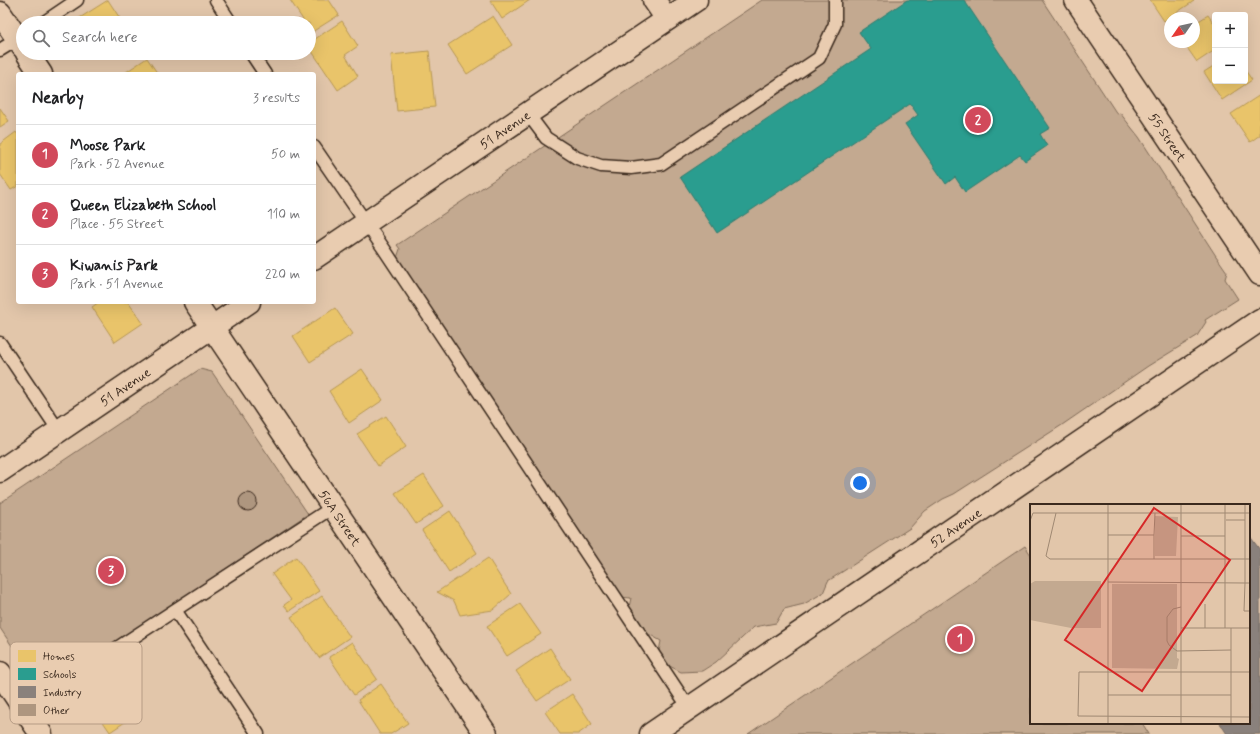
<!DOCTYPE html>
<html lang="en">
<head>
<meta charset="utf-8">
<style>
  :root { --surface:#fff; --page:#f6f6f6; --text:#202124; --muted:#757577; --line:#e0e0e0; --accent:#d1495b }
  body { margin:0; font-family:Mynerve,sans-serif; background:var(--page); color:var(--text) }
  .controls { position:absolute; right:12px; top:12px; display:grid; overflow:hidden; border-radius:4px; box-shadow:0 4px 16px #0002 }
  .controls button { width:36px; height:36px; display:grid; place-items:center; padding:0; border:0; border-bottom:1px solid var(--line); background:var(--surface); color:var(--text); font:20px sans-serif }
  .compass { position:absolute; left:1164px; top:12px; width:36px; height:36px; border-radius:50%; background:var(--surface); box-shadow:0 4px 16px #0002; rotate:236deg }
  .you { position:absolute; left:860px; top:483px; width:14px; height:14px; margin:-10px; border:3px solid #fff; border-radius:50%; background:#1a73e8; box-shadow:0 0 0 6px #1a73e833 }
  .badge { display:grid; place-items:center; width:26px; height:26px; border-radius:50%; background:var(--accent); color:#fff; font-size:13px; font-weight:700 }
  .pin { position:absolute; translate:-50% -50%; border:2px solid #fff; box-shadow:0 1px 4px #0006 }
  .list { margin:0; padding:0; list-style:none }
  h2 { display:flex; justify-content:space-between; align-items:center; height:52px; margin:0; padding:0 16px; font-size:17px }
  h2 small { font-size:13px; font-weight:400; color:var(--muted) }
  .list li { display:grid; grid-template-columns:26px 1fr auto; gap:12px; align-items:center; box-sizing:border-box; height:60px; padding:0 16px; border-top:1px solid var(--line) }
  .list b { display:block; font-size:15px; white-space:nowrap }
  .list p { margin:0; font-size:13px; white-space:nowrap; color:var(--muted) }
  .list em { font-size:13px; font-style:normal; color:var(--muted) }
  .icon { flex:none; width:22px; height:22px; fill:none; stroke:currentColor; stroke-width:2; stroke-linecap:round; stroke-linejoin:round }
  .map { position:relative; flex:none; width:1260px; height:734px; overflow:hidden }
  .search { position:absolute; background:var(--surface); box-shadow:0 4px 16px #0002; left:16px; top:16px; width:300px; height:44px; display:flex; align-items:center; gap:10px; box-sizing:border-box; padding:0 14px; border-radius:22px; color:var(--muted); font-size:15px }
  .panel { position:absolute; background:var(--surface); box-shadow:0 4px 16px #0002; left:16px; top:72px; width:300px; height:232px; border-radius:4px }
  .map>svg:first-child { display:block }
  .green { fill:#c3a990; stroke:#7f6a57 }
  .homes { fill:#e9c46a; stroke:#b59653 }
  .schools { fill:#2a9d8f; stroke:#2f7a6d }
  .industry { fill:#8a817c; stroke:#726760 }
  .building { fill:#ae967f; stroke:#3b2a1e }
  .lines { fill:none; stroke-linecap:round; stroke-linejoin:round }
  .service-casing { stroke:#3b2a1e; stroke-width:15 }
  .minor-casing { stroke:#3b2a1e; stroke-width:25 }
  .service { stroke:#e9ccb0; stroke-width:12 }
  .minor { stroke:#e9ccb0; stroke-width:22 }
  .labels { text-anchor:middle; stroke-width:4; stroke-linejoin:round; paint-order:stroke }
  .street-label { font-size:13px; fill:#3b2a1e; stroke:#e9ccb0 }
  .inset-road { fill:none; stroke:#9f8872; stroke-width:1 }
  .view { fill:#d62828; fill-opacity:0.15; stroke:#d62828; stroke-width:2 }
  .inset-edge { fill:none; stroke:#3b2a1e; stroke-width:2 }
  .key { fill:#e9ccb0; stroke:#b59b84; stroke-width:1 }
  .key-label { font-size:11px; fill:#3b2a1e }
</style>
</head>
<body>
<div class="map">
<svg width="1260" height="734" viewBox="0 0 1260 734">
  <rect width="100%" height="100%" fill="#e2c6aa"/>
  <filter id="ink" filterUnits="userSpaceOnUse"><feTurbulence type="fractalNoise" baseFrequency=".025" numOctaves="2"/><feDisplacementMap in="SourceGraphic" scale="8" xChannelSelector="R" yChannelSelector="G"/><feConvolveMatrix kernelMatrix="1 2 1 2 8 2 1 2 1" color-interpolation-filters="sRGB"/></filter>
  <g filter="url(#ink)">
    <path class="green" d="M762 0H1042L1117 114 1120 113 1139 137 1216 256 1227 272 1225 279 1238 299 1205 320 1206 322 1197 336 1148 366 1062 425 954 494 943 499 925 511 910 528 828 581 823 593 804 604 784 609 776 623 754 627 716 662 702 671 681 672 662 662 659 651 661 641 645 632 629 607 631 598 620 597 575 529 568 515 557 501 549 502C537 492 532 488 531 472L428 311 420 289 404 280 397 258 400 249 397 245Z
      M200 369 212 372 308 514 42 691 0 628V503Z
      M1025 546 1031 555V723H1142L1149 734H748Z"/>
    <path class="homes" d="M108 0 123 23H81L78 19Z
      M290 0H329L339 15 312 32 309 28V23H305Z
      M490 0H530L502 19Z
      M1150 0H1193L1194 1 1164 21Z
      M1208 15 1215 25V50L1197 62 1183 42H1194V24Z
      M493 16 512 45 467 74 448 45Z
      M342 21 358 46 345 55 358 76 338 90 309 47V43Z
      M429 51 435 107 397 111 391 55Z
      M147 58 158 74H123Z
      M1215 65V81H1245V70L1252 80 1222 100 1204 72Z
      M1260 95V135L1250 142 1231 114Z
      M0 108 9 121 0 127Z
      M16 132 18 135V186L11 190 0 174V144Z
      M99 302H128L143 323 115 342 92 307Z
      M335 308 353 334 310 362 293 336Z
      M362 369 383 400 349 423 329 391Z
      M386 416 406 447 378 466 357 434Z
      M424 475 444 506 416 524 395 493Z
      M450 511 477 553 449 572 422 530Z
      M296 557 319 591 289 611 284 605 291 600 272 574Z
      M488 558 511 594 493 610 460 615 454 601 437 592Z
      M322 596 350 637 319 658 291 617Z
      M520 604 541 634 507 656 487 626Z
      M352 642 377 679 354 695 329 657Z
      M550 648 570 679 537 701 516 671Z
      M381 684 408 723 391 734H380L358 700Z
      M115 688 134 716 110 732 91 704Z
      M572 694 592 724 578 734H560L545 712Z"/>
    <path class="schools" d="M907 0H964L1050 128 1040 134 1047 146 1025 161 1020 155 965 192 955 177 946 184 905 124 918 115 910 104 717 233 680 177 871 49 859 32Z"/>
    <path class="industry" d="M1249 535 1260 550V734H1227L1220 723H1249Z"/>
    <path class="building" d="M239 502a9 9 0 1 1 18 0a9 9 0 1 1-18 0Z"/>
    <g class="lines">
      <g class="service-casing">
        <path id="service" d="M216 0 231 23
          M43 23 77 0
          M0 50 21 37
          M251 53 265 74
          M528 114 546 138 577 158 601 166 631 168 661 164 819 58 835 24V0
          M314 147 384 249 689 708
          M0 343 59 431
          M175 610 333 507
          M24 709 175 610 258 734"/>
      </g>
      <g class="minor-casing">
        <g id="minor">
          <path d="M654 0 667 19"/>
          <path id="s1" d="M1076 0 1260 274"/>
          <path d="M0 13 23 47"/>
          <path d="M27 53 41 74"/>
          <path id="s2" d="M314 258 696 0"/>
          <path id="s3" d="M195 302 486 734"/>
          <path id="s4" d="M0 471 249 302"/>
          <path d="M0 673 41 734"/>
          <path id="s5" d="M651 734 1260 320"/>
        </g>
      </g>
      <use href="#service" class="service"/>
      <use href="#minor" class="minor"/>
    </g>
  </g>
  <g class="labels">
    <g class="street-label">
      <text dy="5" stroke="none"><textPath href="#s2" startOffset="230">51 Avenue</textPath></text>
      <text dy="5" stroke="none"><textPath href="#s1" startOffset="165">55 Street</textPath></text>
      <text dy="5" stroke="none"><textPath href="#s4" startOffset="151">51 Avenue</textPath></text>
      <text dy="5" stroke="none"><textPath href="#s3" startOffset="260">56A Street</textPath></text>
      <text dy="5" stroke="none"><textPath href="#s5" startOffset="368">52 Avenue</textPath></text>
    </g>
  </g>
  <g transform="translate(1030 504)">
    <rect width="220" height="220" fill="#e2c6aa"/>
    <path d="M125 12 148 13 146 52H125ZM5 77H71V124H41L0 116V80ZM82 80H147V154L149 155 147 165 82 164Z" fill="#c3a990"/>
    <path class="inset-road" d="M78 0V220M151 0V220M215 0V79H220M26 9 16 52 20 55H220M196 16H215M0 17 3 9H220M78 31H124L125 9M151 32H195V0M195 32V124M124 55V31M78 78 215 79 214 107H220M175 100V124M151 103 143 105 137 113V137L139 141 147 147 201 146M151 124H220M201 124V220M220 168H49L48 212 220 213M78 191H201"/>
    <path class="view" d="M124 4 200 56 112 187 35 136Z"/>
    <rect width="220" height="220" class="inset-edge"/>
  </g>
  <rect x="10" y="642" width="132" height="82" rx="6" class="key"/>
  <rect x="18" y="650" width="18" height="12" fill="#e9c46a"/>
  <rect x="18" y="668" width="18" height="12" fill="#2a9d8f"/>
  <rect x="18" y="686" width="18" height="12" fill="#8a817c"/>
  <rect x="18" y="704" width="18" height="12" fill="#ae967f"/>
  <g class="key-label">
    <text x="43" y="660">Homes</text>
    <text x="43" y="678">Schools</text>
    <text x="43" y="696">Industry</text>
    <text x="43" y="714">Other</text>
  </g>
</svg>
<div class="controls">
<button>+</button>
<button>−</button>
</div>
<svg class="compass" viewBox="-18 -18 36 36"><path d="M0-13l5 13h-10z" fill="#e53935"/><path d="M0 13l5-13h-10z" fill="#757577"/></svg>
<div class="you"></div>
<div class="pin badge" style="left:960px;top:639px">1</div>
<div class="pin badge" style="left:978px;top:120px">2</div>
<div class="pin badge" style="left:111px;top:571px">3</div>
<div class="search"><svg class="icon" aria-label="search" viewBox="0 0 24 24"><circle cx="10" cy="10" r="6"/><path d="M15 15l6 6"/></svg>Search here</div>
<section class="panel">
<h2>Nearby<small>3 results</small></h2>
<ul class="list">
<li><span class="badge">1</span><div><b>Moose Park</b><p>Park · 52 Avenue</p></div><em>50 m</em></li>
<li><span class="badge">2</span><div><b>Queen Elizabeth School</b><p>Place · 55 Street</p></div><em>110 m</em></li>
<li><span class="badge">3</span><div><b>Kiwanis Park</b><p>Park · 51 Avenue</p></div><em>220 m</em></li>
</ul>
</section>
</div>
</body>
</html>
